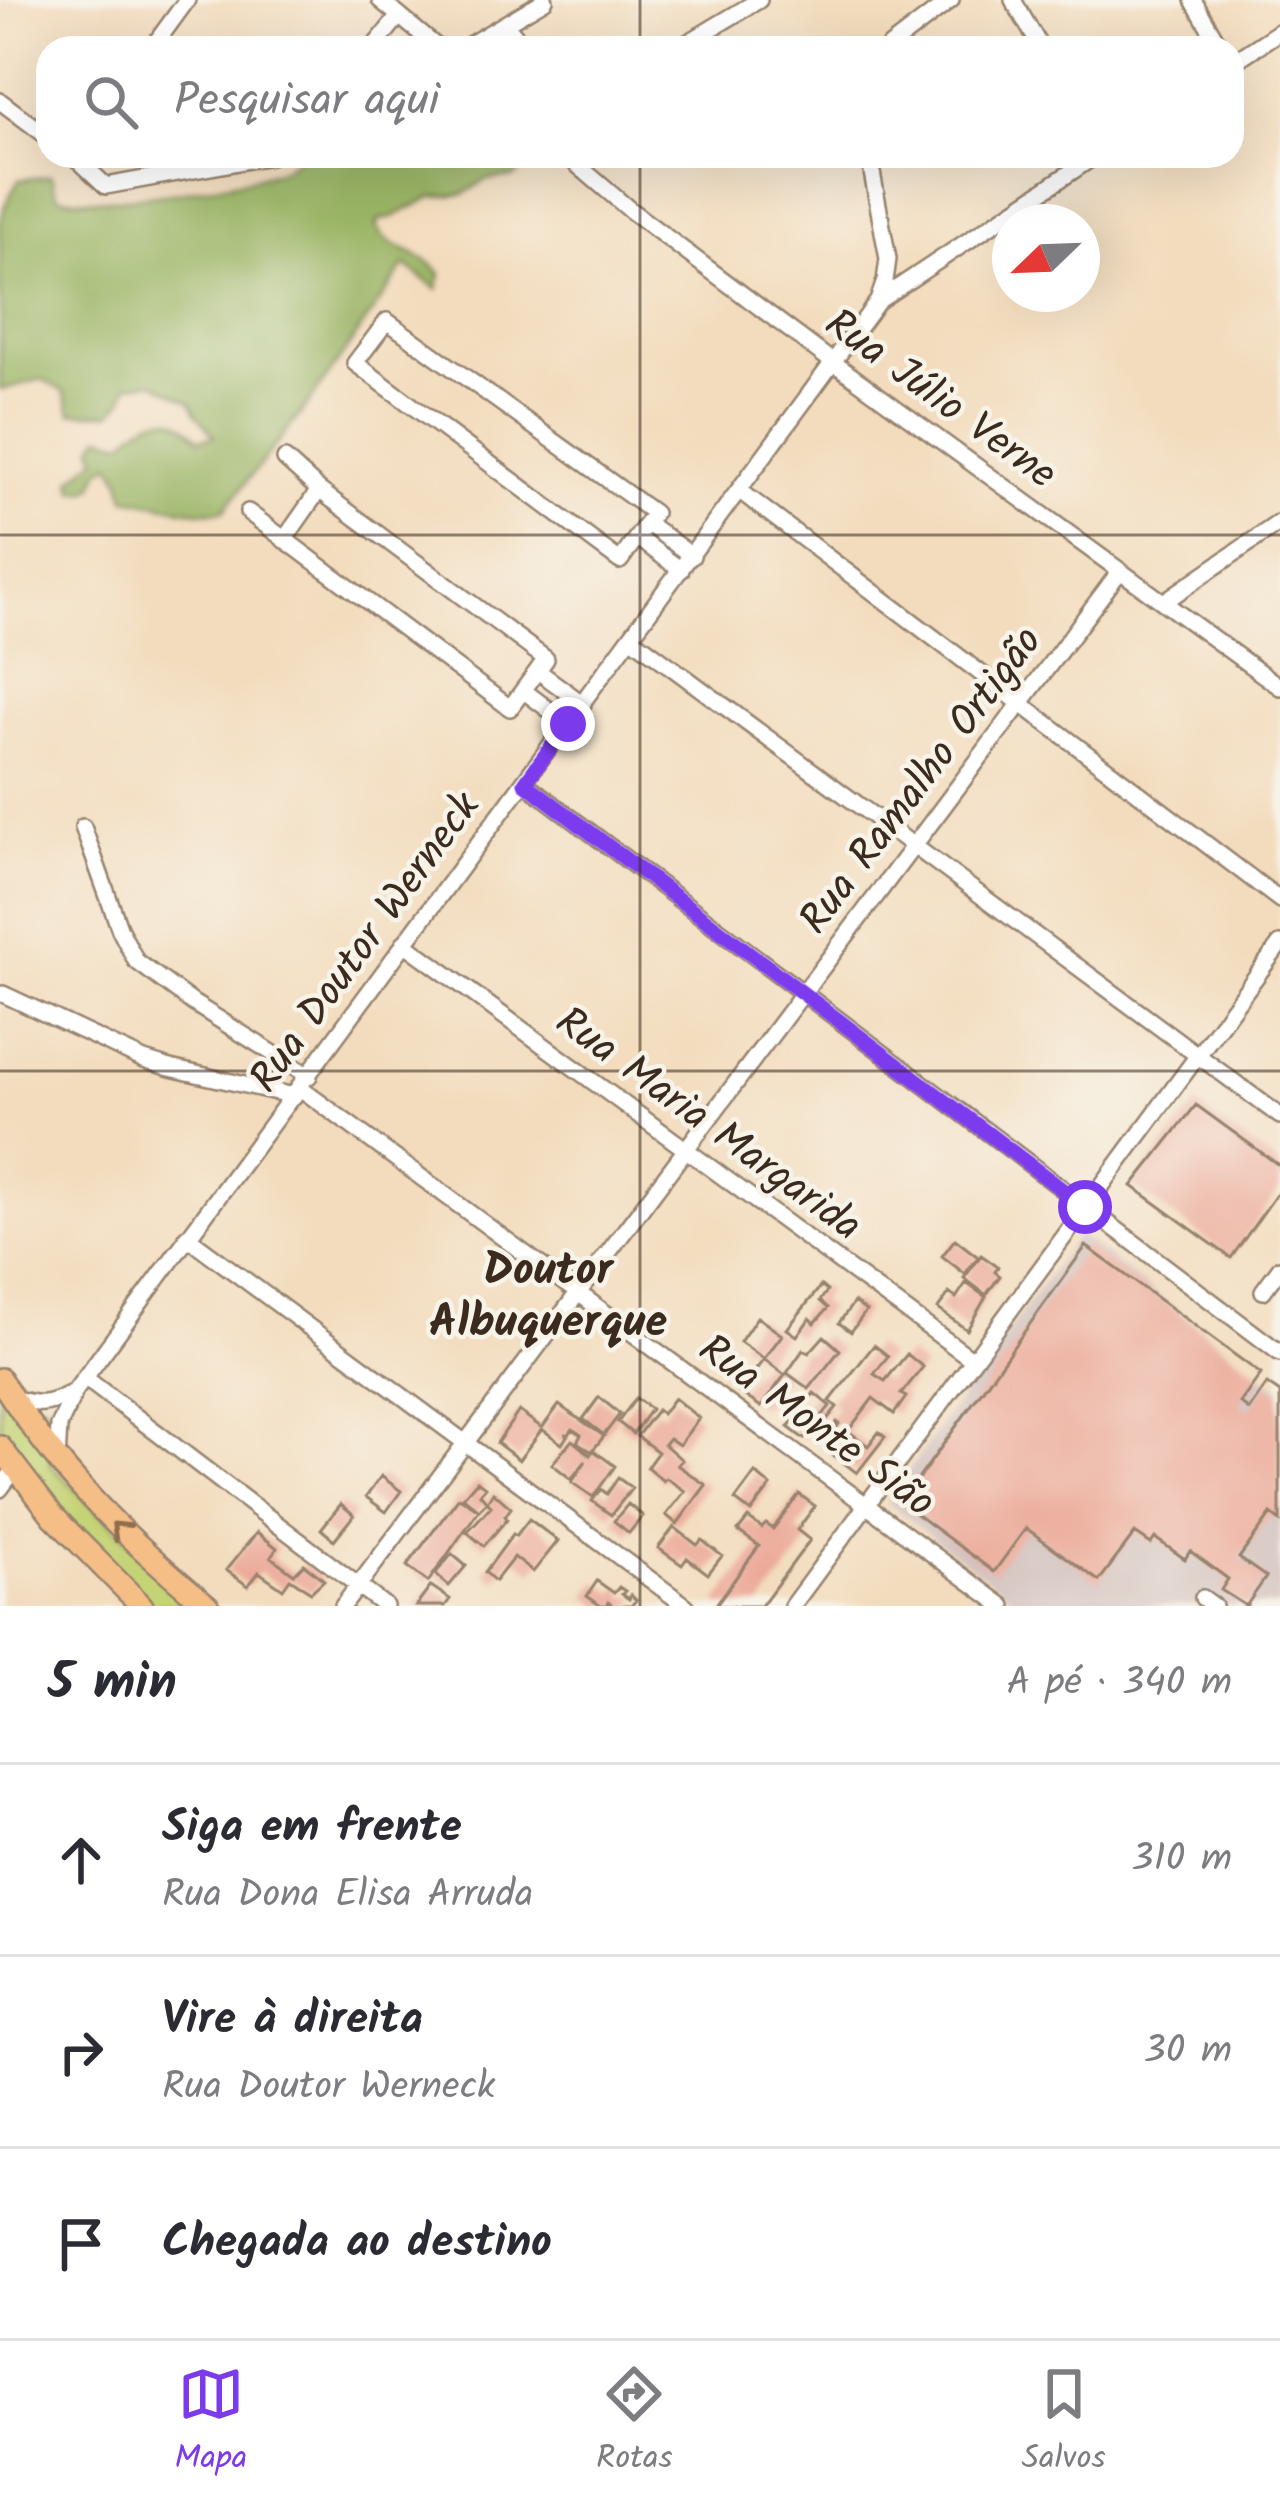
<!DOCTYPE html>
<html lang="pt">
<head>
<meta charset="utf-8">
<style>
  :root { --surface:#fff; --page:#f2f2f3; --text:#2b2b33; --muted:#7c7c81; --line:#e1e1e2; --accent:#7c3aed }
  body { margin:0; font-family:Kalam,sans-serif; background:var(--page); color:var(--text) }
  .compass { position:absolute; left:992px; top:204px; width:108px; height:108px; border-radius:50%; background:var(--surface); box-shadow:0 12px 48px #0002; rotate:247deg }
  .stop { position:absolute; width:36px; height:36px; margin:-27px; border:9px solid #7c3aed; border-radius:50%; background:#fff }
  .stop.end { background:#7c3aed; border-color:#fff; box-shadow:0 3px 12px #0008 }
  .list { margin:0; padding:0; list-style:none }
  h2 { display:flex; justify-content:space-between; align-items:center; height:156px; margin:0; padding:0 48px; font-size:51px }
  h2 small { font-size:39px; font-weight:400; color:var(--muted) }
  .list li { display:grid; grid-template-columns:78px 1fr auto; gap:36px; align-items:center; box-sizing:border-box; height:192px; padding:0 48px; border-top:3px solid var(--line) }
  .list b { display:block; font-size:45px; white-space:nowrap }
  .list p { margin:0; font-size:39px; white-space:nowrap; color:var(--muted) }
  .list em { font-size:39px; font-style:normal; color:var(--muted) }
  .icon { flex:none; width:66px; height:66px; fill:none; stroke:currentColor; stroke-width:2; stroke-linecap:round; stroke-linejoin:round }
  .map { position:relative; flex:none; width:1280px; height:1606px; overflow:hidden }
  .search { position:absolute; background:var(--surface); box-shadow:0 12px 48px #0002; left:36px; right:36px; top:36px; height:132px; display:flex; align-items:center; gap:30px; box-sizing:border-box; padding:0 42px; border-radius:36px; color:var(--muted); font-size:45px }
  .sheet { height:732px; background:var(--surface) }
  nav { display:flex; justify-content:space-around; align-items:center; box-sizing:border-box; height:168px; border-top:3px solid var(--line); background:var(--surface); font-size:33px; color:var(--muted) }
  nav a { display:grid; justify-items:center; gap:6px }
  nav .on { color:var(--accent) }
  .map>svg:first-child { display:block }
  .industrial { fill:#d1c0bd }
  .green { fill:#c4d375; stroke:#807e4a; stroke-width:3 }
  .forest { fill:#9bb566; stroke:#6b7042; stroke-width:3 }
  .building { fill:#ecaa9a }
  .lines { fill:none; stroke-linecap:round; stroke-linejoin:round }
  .minor-casing { stroke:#97836e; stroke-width:20 }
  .major-casing { stroke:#97836e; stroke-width:26 }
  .minor { stroke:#fff; stroke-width:15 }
  .major { stroke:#f6be87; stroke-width:21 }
  .oneway { stroke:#8f6d4d }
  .route { stroke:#7c3aed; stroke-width:15 }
  .grid { fill:none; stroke:#3b2a1e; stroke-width:3; stroke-opacity:0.55 }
  .labels { text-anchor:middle; stroke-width:9; stroke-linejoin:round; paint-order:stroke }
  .street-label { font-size:42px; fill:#3b2a1e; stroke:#f7f3e8 }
  .neighbourhood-label { font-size:45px; font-weight:bold; fill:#3b2a1e; stroke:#f7f3e8 }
</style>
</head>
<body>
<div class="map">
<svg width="1280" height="1606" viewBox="0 0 1280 1606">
  <rect width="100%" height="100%" fill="#f7f3e8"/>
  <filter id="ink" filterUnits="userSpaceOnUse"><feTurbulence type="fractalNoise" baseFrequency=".00833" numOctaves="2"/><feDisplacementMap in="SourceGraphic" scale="24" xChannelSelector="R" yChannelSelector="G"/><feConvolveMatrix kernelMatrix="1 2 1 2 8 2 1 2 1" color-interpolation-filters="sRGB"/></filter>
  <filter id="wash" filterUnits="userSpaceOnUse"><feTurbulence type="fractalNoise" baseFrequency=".004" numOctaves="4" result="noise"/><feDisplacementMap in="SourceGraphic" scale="48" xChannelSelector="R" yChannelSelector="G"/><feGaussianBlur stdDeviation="2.7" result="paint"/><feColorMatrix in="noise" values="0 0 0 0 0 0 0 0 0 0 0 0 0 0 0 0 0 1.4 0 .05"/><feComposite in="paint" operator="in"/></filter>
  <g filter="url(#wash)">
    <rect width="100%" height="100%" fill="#f3dcbd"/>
    <path class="industrial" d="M1078 1234 1280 1389V1606H1023L886 1502Z"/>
    <path class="green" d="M0 1389 52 1409 62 1407 50 1464 198 1606H152L126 1584 20 1465 0 1436Z"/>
    <path class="forest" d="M300 156H526L527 166 514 177 485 180 464 194 432 197 391 218 379 220 376 226C390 252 424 251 441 274L437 289 405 265 312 399 224 510C189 515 161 503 126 498L120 477 111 463 100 470 94 486 86 491 74 490 72 480 97 458 93 447 101 436 124 442C149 415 174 407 199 439L215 436 197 415 191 402 153 382 128 385 123 401 111 413H71L64 392 42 379 0 390V223L5 205 19 180 51 176 58 196C104 208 228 186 276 172 286 169 293 162 300 156Z"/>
    <g id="blocks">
      <path class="building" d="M1196 1105 1280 1166V1189L1231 1258 1132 1186Z
        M955 1239 978 1257 965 1274 942 1256Z
        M1086 1246 1261 1374 1240 1403 1249 1410 1267 1384 1280 1393V1521L1271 1514 1239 1558 1266 1577 1246 1606 1221 1590 1228 1579 1190 1551 1185 1559 1155 1538 1151 1544 1135 1533 1099 1581 1026 1528 994 1572 901 1503Z
        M981 1255 998 1267 995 1272 1000 1276 986 1295 964 1278Z
        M966 1283 986 1297 967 1330 938 1309 949 1293 956 1298Z
        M821 1286 827 1291 820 1301 828 1308 815 1323 810 1318 797 1336 787 1329Z
        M854 1302 866 1311 851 1332 839 1323Z
        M757 1317 782 1335 764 1359 740 1342Z
        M824 1336 840 1350 809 1389 787 1373 803 1350 809 1353Z
        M874 1345 888 1356 874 1374 885 1381 907 1354 923 1367 901 1394 906 1397 894 1414 873 1398 848 1431 868 1446 879 1432 885 1437 857 1473 828 1451 832 1445 826 1441 839 1424 837 1422 832 1429 824 1423 837 1407 830 1401Z
        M764 1359 785 1375 761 1407 739 1392Z
        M814 1393 830 1406 804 1439 788 1427Z
        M599 1397 620 1414 604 1435 583 1419Z
        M636 1398 651 1409 633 1434 618 1422Z
        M674 1398 699 1418 679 1445 669 1438 664 1444 682 1460 677 1465 706 1485 677 1524 666 1515 685 1491 666 1478 663 1481 647 1467 658 1452 637 1436 657 1410 662 1414Z
        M559 1405 604 1436 593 1450 615 1466 593 1497 572 1482 586 1461 571 1479 552 1464 572 1440 590 1455 592 1452 577 1442 581 1435 573 1429 568 1435 565 1434 567 1436 562 1444 542 1429 519 1460 497 1443 519 1411 542 1428Z
        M755 1473 771 1486 751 1512 735 1500Z
        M381 1476 401 1491 386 1512 366 1497Z
        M618 1478 632 1488 611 1515 592 1501 601 1489 607 1494Z
        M477 1481 485 1487 480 1494 487 1502 493 1492 511 1508 505 1516 507 1519 484 1546 467 1532 491 1506 487 1502 479 1510 463 1497Z
        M799 1494 815 1506 797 1530 810 1540 761 1606H721L717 1603 759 1546 738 1531 748 1518 762 1528 766 1524 773 1529Z
        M459 1497 479 1510 428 1582 407 1566Z
        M341 1504 354 1515 334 1540 321 1529Z
        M628 1504 643 1516 629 1533 614 1521Z
        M529 1519 558 1541 533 1572 514 1557 495 1581 485 1572 513 1534 516 1536Z
        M674 1527 697 1545 702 1540 722 1556 708 1574 687 1558 682 1565 658 1548Z
        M257 1532 277 1548 271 1557 294 1574 304 1564 324 1580 311 1592 290 1579 283 1589 259 1572 248 1586 226 1570Z
        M452 1554 466 1566 449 1586 435 1574Z
        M597 1581 614 1593 619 1587 625 1591 622 1594 629 1599 631 1595 636 1600 631 1606H613L608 1602 606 1606H601L587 1596Z
        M431 1586 450 1599 445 1606H416Z"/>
    </g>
  </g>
  <g filter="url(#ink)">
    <use href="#blocks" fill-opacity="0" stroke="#97836e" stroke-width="3"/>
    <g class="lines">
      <g class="minor-casing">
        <path id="minor" d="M380 0 438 48
          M1013 0 1041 48
          M1193 0 1221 48
          M505 24 526 48
          M152 48 187 0
          M373 48 399 16
          M464 48 545 0
          M679 48 759 0
          M888 48 951 0
          M1232 63 1280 31
          M0 101 48 137
          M74 156 106 186 271 156
          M567 156 630 210 834 363 1280 687
          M878 301 1095 156
          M387 321 654 513 620 561 355 363Z
          M740 491 1280 900
          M248 512 510 708 546 659 319 490 285 459
          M648 524 692 556
          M638 538 681 570
          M284 540 319 490
          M1165 601 1280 522
          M632 638 1280 1116
          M538 671 583 704
          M524 691 568 724
          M525 783 1280 1353
          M83 827 120 930 136 961 193 1003 309 1076
          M404 943 973 1360
          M3 994 144 1060 170 1068 294 1096
          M300 1088 1003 1606
          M187 1237 686 1606
          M1263 1291 1280 1268
          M85 1378 385 1606
          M11 1397C38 1406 46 1406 72 1393
          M57 1460 59 1426 75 1391 878 301 885 281 888 259 869 156
          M0 1489 15 1469
          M1203 1598 1214 1606
          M343 1606 1120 571
          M792 1606 1280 944"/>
      </g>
      <g class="major-casing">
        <path id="major" d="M0 1379C59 1473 123 1536 208 1606
          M0 1447 53 1516 142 1606"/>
      </g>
      <use href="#minor" class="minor"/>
      <use href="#major" class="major"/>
    </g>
    <defs><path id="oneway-chevron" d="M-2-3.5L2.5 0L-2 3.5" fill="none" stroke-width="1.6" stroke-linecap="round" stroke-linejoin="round" transform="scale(3)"/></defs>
    <use class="oneway" href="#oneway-chevron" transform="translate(119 1529) rotate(-136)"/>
  </g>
  <g class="lines" filter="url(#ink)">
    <path class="route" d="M568 724 525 783 1085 1207"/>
  </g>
  <path class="grid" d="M640 0V48M640 156V1606M0 535H1280M0 1071H1280"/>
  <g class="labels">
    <g class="street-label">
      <text transform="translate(942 397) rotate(36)" y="15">Rua Júlio Verne</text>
      <text transform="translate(919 779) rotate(-53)" y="15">Rua Ramalho Ortigão</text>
      <text transform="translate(363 941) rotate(-54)" y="15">Rua Doutor Werneck</text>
      <text transform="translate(710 1122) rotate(36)" y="15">Rua Maria Margarida</text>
      <text transform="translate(818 1424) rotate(36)" y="15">Rua Monte Sião</text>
    </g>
    <g class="neighbourhood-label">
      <text x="548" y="1284">Doutor<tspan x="548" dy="52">Albuquerque</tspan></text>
    </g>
  </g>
</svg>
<svg class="compass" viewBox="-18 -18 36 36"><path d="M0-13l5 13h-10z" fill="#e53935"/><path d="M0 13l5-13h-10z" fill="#7c7c81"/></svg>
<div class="stop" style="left:1085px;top:1207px"></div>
<div class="stop end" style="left:568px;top:724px"></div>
<div class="search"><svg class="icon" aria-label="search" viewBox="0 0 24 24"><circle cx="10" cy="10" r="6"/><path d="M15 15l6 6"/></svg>Pesquisar aqui</div>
</div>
<section class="sheet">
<h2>5 min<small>A pé · 340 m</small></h2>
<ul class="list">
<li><svg class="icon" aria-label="ahead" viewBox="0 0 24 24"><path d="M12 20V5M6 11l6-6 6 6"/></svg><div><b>Siga em frente</b><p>Rua Dona Elisa Arruda</p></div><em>310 m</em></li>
<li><svg class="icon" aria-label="right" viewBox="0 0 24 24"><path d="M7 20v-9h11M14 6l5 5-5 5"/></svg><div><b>Vire à direita</b><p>Rua Doutor Werneck</p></div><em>30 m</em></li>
<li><svg class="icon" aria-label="arrive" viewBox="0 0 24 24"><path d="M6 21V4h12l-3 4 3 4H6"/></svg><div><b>Chegada ao destino</b></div></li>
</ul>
</section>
<nav>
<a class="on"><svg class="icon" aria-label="map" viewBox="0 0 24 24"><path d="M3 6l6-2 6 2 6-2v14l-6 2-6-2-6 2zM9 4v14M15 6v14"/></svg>Mapa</a>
<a><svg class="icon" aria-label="directions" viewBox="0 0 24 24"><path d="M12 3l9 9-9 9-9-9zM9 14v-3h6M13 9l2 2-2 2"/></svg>Rotas</a>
<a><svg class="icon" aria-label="saved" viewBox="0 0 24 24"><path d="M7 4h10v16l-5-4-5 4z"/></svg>Salvos</a>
</nav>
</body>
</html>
